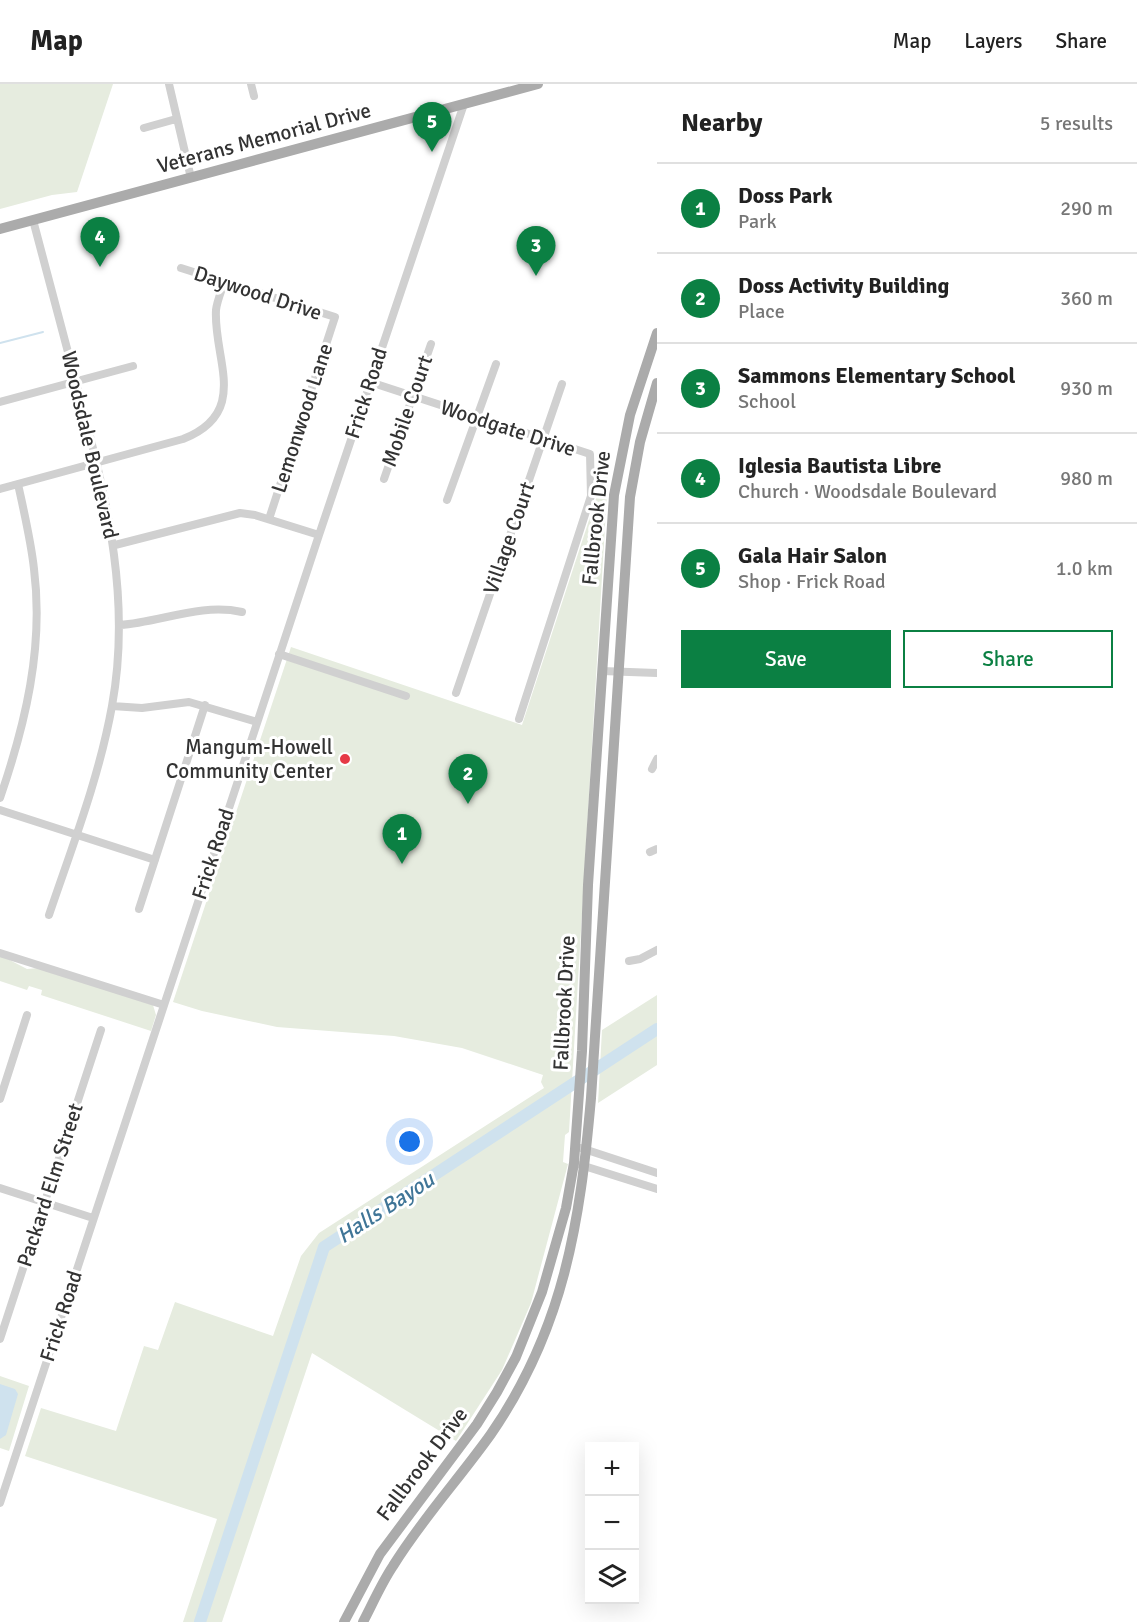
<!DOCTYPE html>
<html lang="en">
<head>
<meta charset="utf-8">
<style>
  :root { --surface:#fff; --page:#f2f2f2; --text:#222; --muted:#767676; --line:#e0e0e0; --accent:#0b8043 }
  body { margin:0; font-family:Signika,sans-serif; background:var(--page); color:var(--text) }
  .controls { position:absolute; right:18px; bottom:18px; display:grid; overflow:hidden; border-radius:0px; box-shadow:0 6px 24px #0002 }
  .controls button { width:54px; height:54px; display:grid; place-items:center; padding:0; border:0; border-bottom:2px solid var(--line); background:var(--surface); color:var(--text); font:30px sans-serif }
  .you { position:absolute; left:410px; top:1058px; width:21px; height:21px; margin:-15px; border:4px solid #fff; border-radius:50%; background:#1a73e8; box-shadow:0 0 0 9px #1a73e833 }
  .badge { display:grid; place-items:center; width:39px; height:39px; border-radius:50%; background:var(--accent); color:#fff; font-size:20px; font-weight:700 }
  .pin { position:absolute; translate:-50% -50px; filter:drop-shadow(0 2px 3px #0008) }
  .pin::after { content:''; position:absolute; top:32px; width:21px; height:18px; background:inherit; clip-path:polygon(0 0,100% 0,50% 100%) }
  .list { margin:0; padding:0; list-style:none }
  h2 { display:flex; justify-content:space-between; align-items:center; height:78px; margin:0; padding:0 24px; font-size:26px }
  h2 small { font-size:20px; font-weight:400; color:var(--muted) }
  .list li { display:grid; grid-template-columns:39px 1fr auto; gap:18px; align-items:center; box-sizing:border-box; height:90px; padding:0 24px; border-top:2px solid var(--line) }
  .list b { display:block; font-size:22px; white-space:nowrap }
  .list p { margin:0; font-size:20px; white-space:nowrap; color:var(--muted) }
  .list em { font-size:20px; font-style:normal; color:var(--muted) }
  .actions { display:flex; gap:12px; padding:18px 24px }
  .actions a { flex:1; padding:14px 0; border:2px solid var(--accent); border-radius:0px; text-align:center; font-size:21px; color:var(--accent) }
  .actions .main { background:var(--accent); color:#fff }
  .icon { flex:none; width:33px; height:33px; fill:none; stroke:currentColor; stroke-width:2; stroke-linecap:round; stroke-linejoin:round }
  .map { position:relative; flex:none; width:657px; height:1538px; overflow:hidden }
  header { display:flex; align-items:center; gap:36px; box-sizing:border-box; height:84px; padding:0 30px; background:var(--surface); border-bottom:2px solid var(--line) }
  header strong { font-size:28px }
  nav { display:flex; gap:33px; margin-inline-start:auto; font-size:21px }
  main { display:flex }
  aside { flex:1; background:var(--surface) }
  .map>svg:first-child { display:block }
  .green { fill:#e6ecdf }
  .water { fill:#cfe2ee }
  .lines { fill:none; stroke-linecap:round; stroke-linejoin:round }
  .stream { stroke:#cfe2ee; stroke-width:2 }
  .river { stroke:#cfe2ee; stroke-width:12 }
  .minor { stroke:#d0d0d0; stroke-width:8 }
  .major { stroke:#ababab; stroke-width:10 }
  .poi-dot { fill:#e63946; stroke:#fff; stroke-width:2 }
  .labels { text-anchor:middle; stroke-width:6; stroke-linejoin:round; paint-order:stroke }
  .street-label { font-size:21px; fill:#333; stroke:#fff }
  .poi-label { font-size:21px; fill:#333; stroke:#fff; text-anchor:end }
  .water-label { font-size:22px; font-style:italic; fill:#3f7597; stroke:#fff }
</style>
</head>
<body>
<header>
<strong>Map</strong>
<nav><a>Map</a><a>Layers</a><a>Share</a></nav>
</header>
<main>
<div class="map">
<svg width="657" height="1538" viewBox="0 0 657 1538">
  <rect width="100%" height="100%" fill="#fff"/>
  <path class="green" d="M0 0H113L77 108 52 111 0 125Z
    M609 375 569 1048 565 1051 563 1078 568 1080 531 1219 502 1286 456 1357 312 1269 222 1538H183L217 1435 25 1372 41 1324 116 1347 144 1262 158 1266 175 1218 273 1252 301 1172 319 1149 544 1004 541 998 543 991 462 964 394 952 277 943 202 927 173 918 291 563 522 641Z
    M0 871 27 885 39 884 153 921 156 931 151 947 41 911 42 906 29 902 27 906 0 897Z
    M657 911V981L598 1019 602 946Z
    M0 1292 29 1302 9 1367 0 1364Z"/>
  <path class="water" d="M0 1300 15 1305 18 1310 6 1351 0 1355Z"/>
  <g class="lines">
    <path class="stream" d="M0 259 43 248"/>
    <path class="river" d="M200 1538 324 1163 657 945"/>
    <path class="minor" d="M169 0 191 94
      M251 0 254 12
      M144 44 176 35
      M33 136C50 198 66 260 82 321 108 421 131 518 112 622 99 694 72 763 49 831
      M181 184 335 233 269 435
      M370 298 590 370 591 412 519 635
      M0 318 133 282
      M384 395 431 260
      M0 405 183 355C251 328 213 275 216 226 217 217 221 208 224 199
      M447 416 496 280
      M115 461 240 429 255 431 319 451
      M120 541C161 538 200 519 242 528
      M279 570 406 612
      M602 587 657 589
      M456 609 562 300
      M112 622 142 624 189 618 257 638
      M652 685 657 675
      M0 714C25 641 44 564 34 485 31 457 24 428 18 400
      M0 726 155 776
      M650 768 657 765
      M139 825 205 621
      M0 869 164 921
      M629 877 640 875 657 866
      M0 1015 27 931
      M581 1064 657 1089
      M581 1081 657 1105
      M0 1104 93 1134
      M0 1255 101 946
      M0 1419 319 451 464 20"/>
    <path class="major" d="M0 145 538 0
      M344 1538 380 1470 477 1340 497 1308 516 1273 542 1208 566 1124 574 1079 582 967 588 801 614 411 630 331 657 249
      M363 1538C373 1519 381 1500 393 1482 422 1435 459 1395 491 1350 564 1244 580 1139 591 1014L630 413 640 358 657 299"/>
  </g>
  <circle class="poi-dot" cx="345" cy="675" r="6"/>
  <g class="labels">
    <g class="street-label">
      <text transform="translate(264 54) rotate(-15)" y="7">Veterans Memorial Drive</text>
      <text transform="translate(258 209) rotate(18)" y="7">Daywood Drive</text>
      <text transform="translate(366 309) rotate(-72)" y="7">Frick Road</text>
      <text transform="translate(407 327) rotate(-71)" y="7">Mobile Court</text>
      <text transform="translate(302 334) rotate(-72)" y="7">Lemonwood Lane</text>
      <text transform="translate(508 344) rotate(18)" y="7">Woodgate Drive</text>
      <text transform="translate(90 361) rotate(77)" y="7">Woodsdale Boulevard</text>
      <text transform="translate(596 434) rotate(-84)" y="7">Fallbrook Drive</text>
      <text transform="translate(509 454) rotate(-71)" y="7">Village Court</text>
      <text transform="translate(213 770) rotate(-72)" y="7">Frick Road</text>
      <text transform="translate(564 919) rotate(-87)" y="7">Fallbrook Drive</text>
      <text transform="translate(50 1101) rotate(-72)" y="7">Packard Elm Street</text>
      <text transform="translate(61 1232) rotate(-72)" y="7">Frick Road</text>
      <text transform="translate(422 1380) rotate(-53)" y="7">Fallbrook Drive</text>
    </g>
    <g class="poi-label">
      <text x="333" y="670">Mangum-Howell<tspan x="333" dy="24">Community Center</tspan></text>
    </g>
    <g class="water-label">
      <text transform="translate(385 1123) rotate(-33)" y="8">Halls Bayou</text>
    </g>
  </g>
</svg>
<div class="controls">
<button>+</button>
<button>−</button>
<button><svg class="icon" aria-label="layers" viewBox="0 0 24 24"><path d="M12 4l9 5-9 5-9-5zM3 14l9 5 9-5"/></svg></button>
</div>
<div class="you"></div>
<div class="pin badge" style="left:402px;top:780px">1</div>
<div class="pin badge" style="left:468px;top:720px">2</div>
<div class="pin badge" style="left:536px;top:192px">3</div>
<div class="pin badge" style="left:100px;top:183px">4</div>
<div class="pin badge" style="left:432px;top:68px">5</div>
</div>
<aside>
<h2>Nearby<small>5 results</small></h2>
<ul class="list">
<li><span class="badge">1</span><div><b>Doss Park</b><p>Park</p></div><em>290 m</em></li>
<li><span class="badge">2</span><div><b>Doss Activity Building</b><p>Place</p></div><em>360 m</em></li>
<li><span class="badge">3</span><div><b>Sammons Elementary School</b><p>School</p></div><em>930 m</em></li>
<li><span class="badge">4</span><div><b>Iglesia Bautista Libre</b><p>Church · Woodsdale Boulevard</p></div><em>980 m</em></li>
<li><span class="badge">5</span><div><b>Gala Hair Salon</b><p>Shop · Frick Road</p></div><em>1.0 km</em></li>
</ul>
<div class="actions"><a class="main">Save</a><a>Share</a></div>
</aside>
</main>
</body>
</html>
